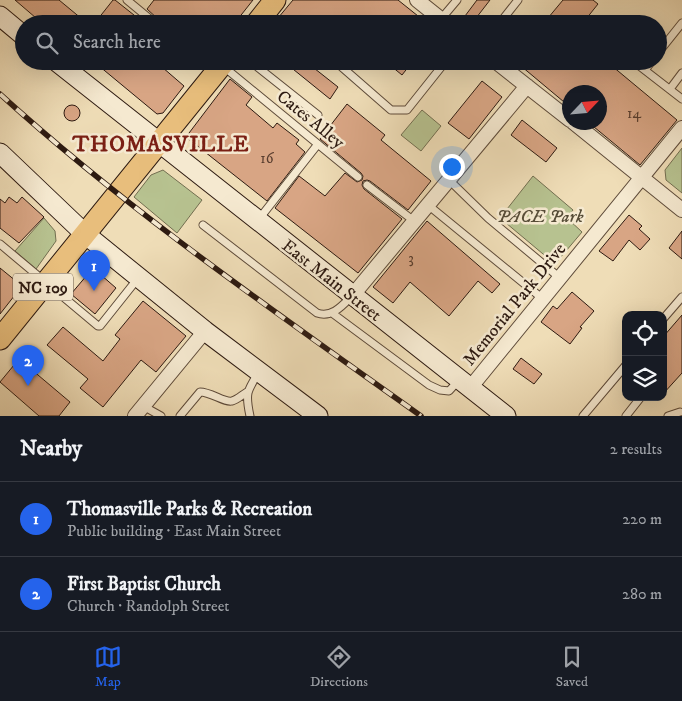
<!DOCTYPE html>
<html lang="en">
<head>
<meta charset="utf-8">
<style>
  :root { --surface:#171b24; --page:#242831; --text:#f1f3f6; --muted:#9ea1a6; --line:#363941; --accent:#2563eb }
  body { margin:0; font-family:"IM FELL DW Pica",serif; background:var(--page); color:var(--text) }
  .controls { position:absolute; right:15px; bottom:15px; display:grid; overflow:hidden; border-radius:10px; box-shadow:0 5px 20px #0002 }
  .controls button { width:45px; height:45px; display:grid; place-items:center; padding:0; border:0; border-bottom:1px solid var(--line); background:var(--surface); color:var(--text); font:25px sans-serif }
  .compass { position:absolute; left:562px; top:85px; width:45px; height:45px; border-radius:50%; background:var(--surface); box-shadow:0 5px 20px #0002; rotate:64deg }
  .you { position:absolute; left:451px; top:166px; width:18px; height:18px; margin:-12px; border:4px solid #fff; border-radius:50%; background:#1a73e8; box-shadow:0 0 0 8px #1a73e833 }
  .badge { display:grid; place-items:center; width:32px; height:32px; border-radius:50%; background:var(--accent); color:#fff; font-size:16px; font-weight:700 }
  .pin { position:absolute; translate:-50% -41px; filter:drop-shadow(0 1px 2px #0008) }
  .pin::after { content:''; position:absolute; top:26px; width:18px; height:15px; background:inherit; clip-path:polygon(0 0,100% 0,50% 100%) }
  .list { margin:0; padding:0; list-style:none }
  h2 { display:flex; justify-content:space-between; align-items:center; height:65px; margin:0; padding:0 20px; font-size:21px }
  h2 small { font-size:16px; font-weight:400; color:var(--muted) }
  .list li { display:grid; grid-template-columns:32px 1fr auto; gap:15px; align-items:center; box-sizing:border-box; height:75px; padding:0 20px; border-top:1px solid var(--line) }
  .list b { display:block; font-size:19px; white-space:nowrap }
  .list p { margin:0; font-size:16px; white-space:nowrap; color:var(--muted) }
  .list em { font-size:16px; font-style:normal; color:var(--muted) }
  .icon { flex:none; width:28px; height:28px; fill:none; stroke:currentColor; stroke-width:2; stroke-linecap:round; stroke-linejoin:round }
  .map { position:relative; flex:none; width:682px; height:416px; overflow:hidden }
  .search { position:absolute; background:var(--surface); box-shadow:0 5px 20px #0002; left:15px; right:15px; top:15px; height:55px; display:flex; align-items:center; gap:12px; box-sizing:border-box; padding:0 18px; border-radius:28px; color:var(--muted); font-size:19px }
  .sheet { height:215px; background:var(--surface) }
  nav { display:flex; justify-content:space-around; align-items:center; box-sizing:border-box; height:70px; border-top:1px solid var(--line); background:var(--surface); font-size:14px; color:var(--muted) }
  nav a { display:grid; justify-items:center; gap:2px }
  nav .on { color:var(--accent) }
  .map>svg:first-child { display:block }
  .green { fill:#b7c290; stroke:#726e50 }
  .building { fill:#d8a584; stroke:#2d1a11 }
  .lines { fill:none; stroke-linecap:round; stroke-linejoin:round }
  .lane-casing { stroke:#5e4b3a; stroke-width:9 }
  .street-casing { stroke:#5e4b3a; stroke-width:16 }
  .secondary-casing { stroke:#2d1a11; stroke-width:21 }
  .primary-casing { stroke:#2d1a11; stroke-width:23 }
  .lane { stroke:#f5e9d0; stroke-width:7 }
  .street { stroke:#f5e9d0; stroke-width:14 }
  .secondary { stroke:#f5e9d0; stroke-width:19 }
  .primary { stroke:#e8be7c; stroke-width:21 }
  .rail-casing { stroke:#2d1a11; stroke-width:5.5 }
  .rail { stroke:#f5e9d0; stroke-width:4; stroke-dasharray:11; stroke-linecap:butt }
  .labels { text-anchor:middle; stroke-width:5; stroke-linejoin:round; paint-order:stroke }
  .number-label { font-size:15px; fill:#583d2e }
  .shield { fill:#f5e9d0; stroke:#69584a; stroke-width:1 }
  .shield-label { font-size:16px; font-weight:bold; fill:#2d1a11 }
  .street-label { font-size:18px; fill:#2d1a11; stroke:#f5e9d0 }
  .park-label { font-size:18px; font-style:italic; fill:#564c37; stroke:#f5e9d0 }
  .district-label { font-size:22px; font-weight:bold; letter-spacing:1px; fill:#7a1f14; stroke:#f5e9d0 }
</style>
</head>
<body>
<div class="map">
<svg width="682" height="416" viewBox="0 0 682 416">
  <rect width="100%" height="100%" fill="#efddb7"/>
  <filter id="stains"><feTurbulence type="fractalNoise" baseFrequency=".004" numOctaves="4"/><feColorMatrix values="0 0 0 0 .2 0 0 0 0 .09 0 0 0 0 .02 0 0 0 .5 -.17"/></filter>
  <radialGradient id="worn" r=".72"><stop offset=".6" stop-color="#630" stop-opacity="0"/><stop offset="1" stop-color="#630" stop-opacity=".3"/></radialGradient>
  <path class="green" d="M422 110 441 126 421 151 401 135Z
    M682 148V193L666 180 665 170Z
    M163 170 202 200 177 233 134 197 151 175Z
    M533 176 573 210 567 218 582 232 555 264 500 218Z
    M44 218 55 231 56 241 36 269 15 251Z"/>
  <path class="building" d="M15 0H59L88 24H43Z
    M113 0H115L139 19 140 18 147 24H94Z
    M154 0H253L234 24H161L159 20 147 9Z
    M293 0H398L428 24H273Z
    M477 0H490L473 22 465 16Z
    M563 0H593L598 4 582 24H543Z
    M93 61H155L184 86 163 113 157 114Z
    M283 61H305L338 87 330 99Z
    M385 61H413L402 75Z
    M515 61H606L677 120 640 165 588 122H600V92H570V107Z
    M230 79 252 97 246 105 273 128 277 123 299 140 296 144 305 152 267 201 186 137Z
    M482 81 502 97 469 139 448 123Z
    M347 104 385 135 381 140 431 181 408 210 370 181 367 180 363 181 362 185 364 189 402 219 358 273 275 208 299 176 325 196 345 173 357 182 362 180 363 176 361 173 320 139Z
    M64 113a8 8 0 1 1 16 0a8 8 0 1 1-16 0Z
    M522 120 557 148 546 162 511 135Z
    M9 197 17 203 22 197 44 217 19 243 0 228V199L5 203Z
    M629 215 642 226 639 229 650 239 640 250 629 240 613 261 599 251Z
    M427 221 500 284 492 293 478 281 449 316 410 282 393 303 373 287Z
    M682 231V259L669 248Z
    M0 268 22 286 0 314Z
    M93 268 116 288 95 314 71 294Z
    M572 292 594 311 580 327 582 328 570 344 541 322 553 306 557 309Z
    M143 301 186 336 156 372 141 360 103 407 80 388 88 379 47 345 63 327 103 361 120 339 115 335Z
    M682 315V373L663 394V337Z
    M521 358 542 374 534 384 513 369Z
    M19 359 70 402 59 416H39L0 382Z"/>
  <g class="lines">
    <g class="lane-casing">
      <path id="lane" d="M127 0 156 24
        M441 19 457 0
        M499 24 518 0
        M658 53 682 23
        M201 61 213 71
        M250 61 318 115
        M633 61 682 99
        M336 62 391 110H407L446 61
        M224 67 358 177
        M645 70 652 61
        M670 89 682 73
        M449 180 488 218 560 278
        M367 185 414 221
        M428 205 543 299
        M259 219 318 144
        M203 225 317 313C332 318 342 306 352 296
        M0 244 98 326H100L139 277
        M332 313 429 385 440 390 449 391 459 380
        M663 319 682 297
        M143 406 161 416
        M180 416 200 392C211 392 225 403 232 401 237 400 242 395 247 392
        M250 416C245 393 247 391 259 372
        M583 416 626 365
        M626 416 641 397
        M668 416 680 412"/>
    </g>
    <g class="street-casing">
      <path id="street" d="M417 0 447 24
        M495 61 570 120
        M573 122 682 210
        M352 296 527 86
        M470 388 682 128
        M135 416 205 331"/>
    </g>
    <g class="secondary-casing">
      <path id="secondary" d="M0 16 24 36
        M56 61 506 416
        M0 153 85 234 205 331 318 416"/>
    </g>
    <g class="primary-casing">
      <path id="primary" d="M256 24 275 0
        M0 339 225 61"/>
    </g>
    <use href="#lane" class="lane"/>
    <use href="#street" class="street"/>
    <use href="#secondary" class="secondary"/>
    <use href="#primary" class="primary"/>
    <g class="rail-casing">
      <path id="rail" d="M0 94C131 213 277 313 421 416"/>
    </g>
    <use href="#rail" class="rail"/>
  </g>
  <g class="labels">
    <g class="number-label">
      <text x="634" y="118">14</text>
      <text x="267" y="163">16</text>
      <text x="411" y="263">3</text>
    </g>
    <rect class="shield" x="13" y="273.5" width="60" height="27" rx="4"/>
    <g class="shield-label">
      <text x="43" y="293">NC 109</text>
    </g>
    <g class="street-label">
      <text transform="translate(311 119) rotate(39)" y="6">Cates Alley</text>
      <text transform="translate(332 280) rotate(38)" y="6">East Main Street</text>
      <text transform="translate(514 304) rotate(-51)" y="6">Memorial Park Drive</text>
    </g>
    <g class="park-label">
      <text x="540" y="222">PACE Park</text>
    </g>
    <g class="district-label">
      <text x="161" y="151">THOMASVILLE</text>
    </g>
  </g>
  <rect width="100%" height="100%" filter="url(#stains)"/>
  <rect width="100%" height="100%" fill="url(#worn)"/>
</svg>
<div class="controls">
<button><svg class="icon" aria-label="locate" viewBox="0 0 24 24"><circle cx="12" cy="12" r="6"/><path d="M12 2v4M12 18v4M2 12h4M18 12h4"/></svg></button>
<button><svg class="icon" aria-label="layers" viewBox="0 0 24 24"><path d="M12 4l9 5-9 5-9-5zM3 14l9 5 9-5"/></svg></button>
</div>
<svg class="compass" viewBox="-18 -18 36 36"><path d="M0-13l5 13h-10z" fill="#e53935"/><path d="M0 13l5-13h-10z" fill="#9ea1a6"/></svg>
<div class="you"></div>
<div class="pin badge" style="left:94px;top:291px">1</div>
<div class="pin badge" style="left:28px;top:386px">2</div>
<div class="search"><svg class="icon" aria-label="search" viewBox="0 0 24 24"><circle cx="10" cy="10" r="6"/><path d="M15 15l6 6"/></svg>Search here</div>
</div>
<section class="sheet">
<h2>Nearby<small>2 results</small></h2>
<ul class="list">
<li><span class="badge">1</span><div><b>Thomasville Parks &amp; Recreation</b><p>Public building · East Main Street</p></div><em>220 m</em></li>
<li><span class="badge">2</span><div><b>First Baptist Church</b><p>Church · Randolph Street</p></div><em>280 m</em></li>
</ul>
</section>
<nav>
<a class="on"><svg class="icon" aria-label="map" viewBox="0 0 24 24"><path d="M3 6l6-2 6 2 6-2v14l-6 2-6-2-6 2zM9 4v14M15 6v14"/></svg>Map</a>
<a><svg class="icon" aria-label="directions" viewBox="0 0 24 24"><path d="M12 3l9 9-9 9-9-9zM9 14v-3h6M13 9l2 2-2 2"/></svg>Directions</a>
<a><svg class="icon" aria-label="saved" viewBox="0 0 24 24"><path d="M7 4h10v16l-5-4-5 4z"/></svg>Saved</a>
</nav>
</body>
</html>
